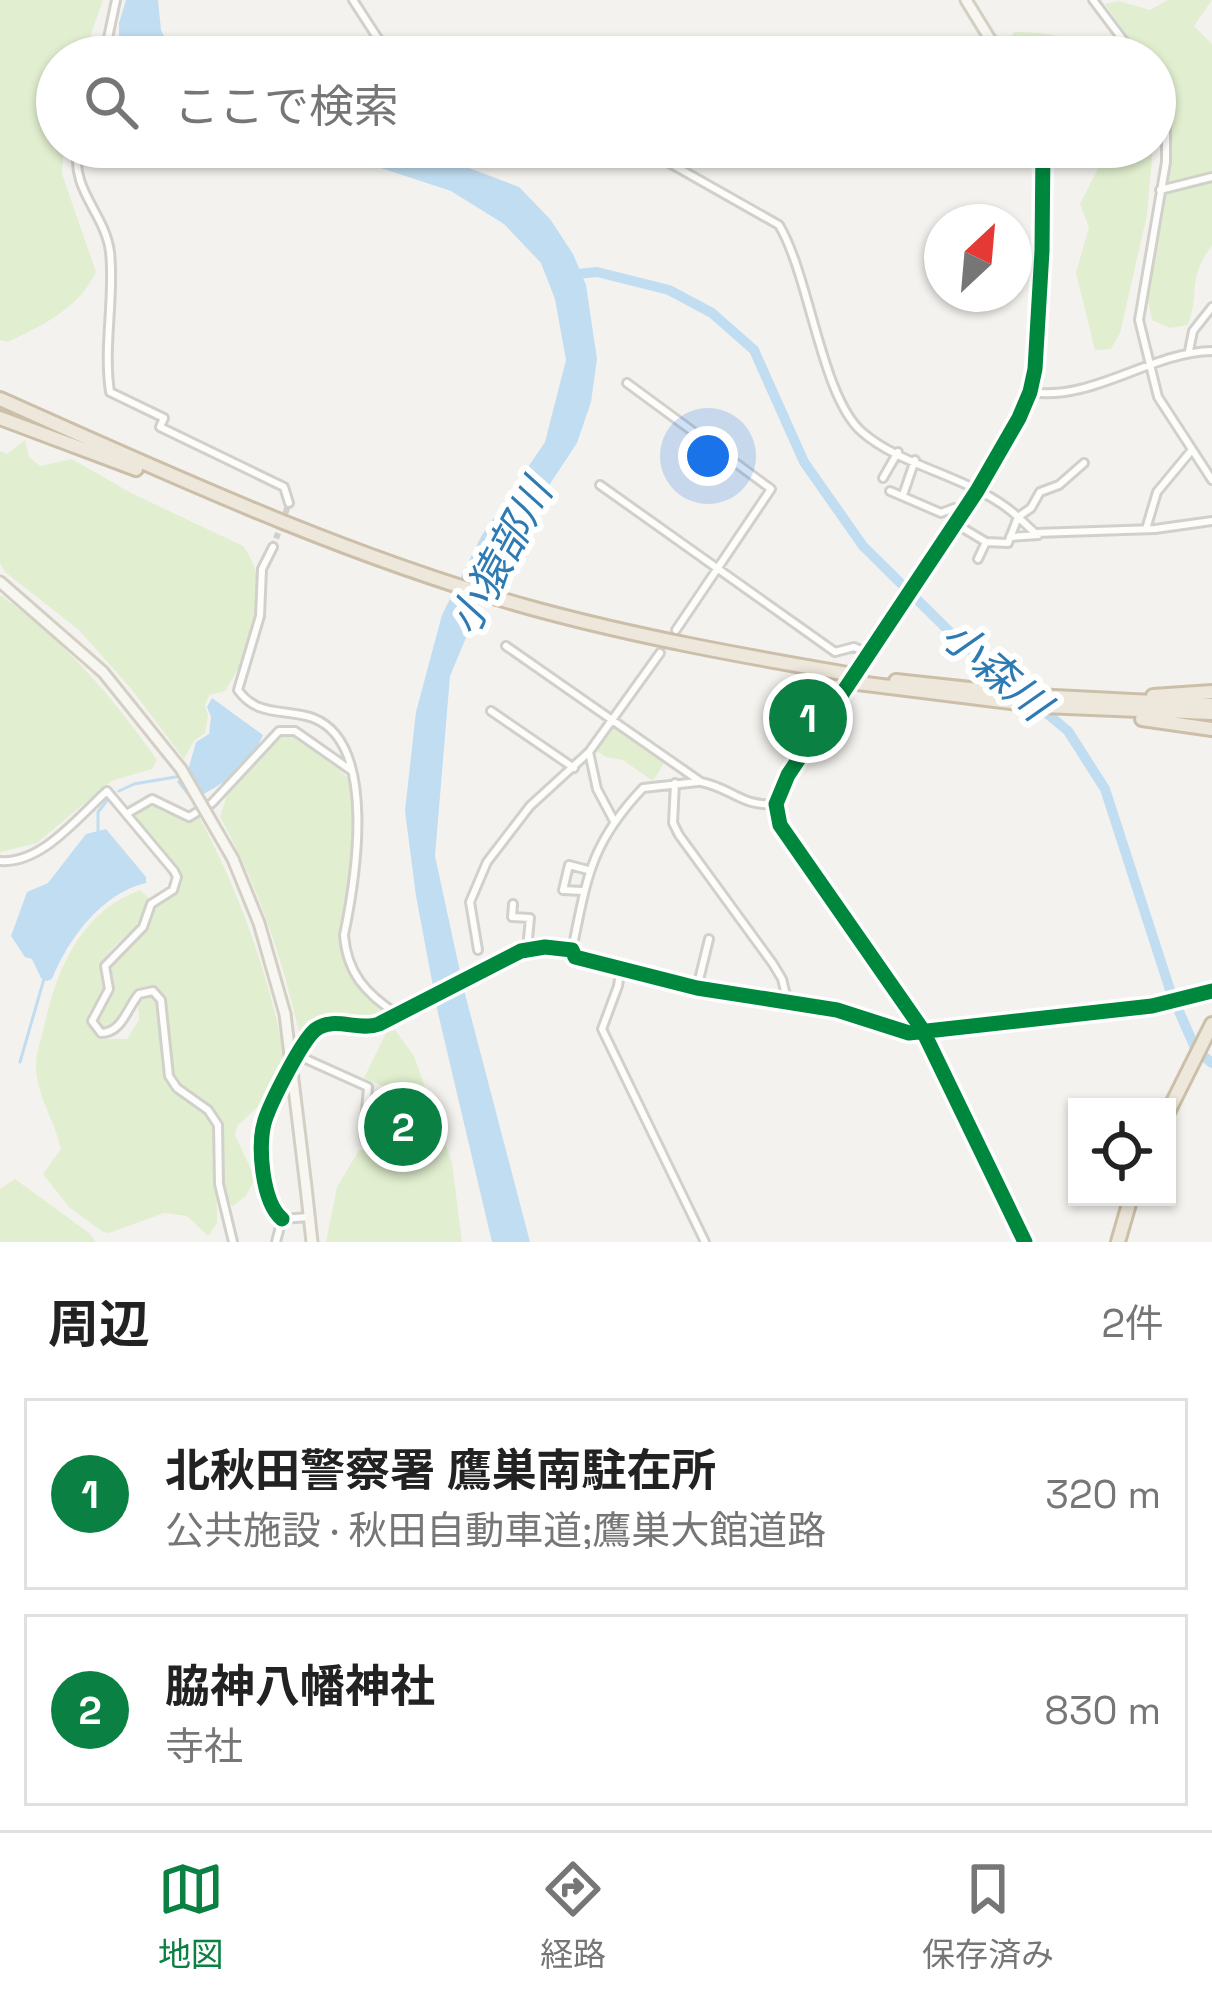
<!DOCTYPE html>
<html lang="ja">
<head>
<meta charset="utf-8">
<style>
  :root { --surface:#fff; --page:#f6f6f6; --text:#222; --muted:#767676; --line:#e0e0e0; --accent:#0b8043 }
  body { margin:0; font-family:"Space Grotesk","Noto Sans JP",sans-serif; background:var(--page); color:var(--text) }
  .controls { position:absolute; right:36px; bottom:36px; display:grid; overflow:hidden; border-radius:0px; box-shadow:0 3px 9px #0004 }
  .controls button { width:108px; height:108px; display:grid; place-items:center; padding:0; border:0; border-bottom:3px solid var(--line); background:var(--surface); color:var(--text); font:60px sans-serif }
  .compass { position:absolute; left:924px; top:204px; width:108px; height:108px; border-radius:50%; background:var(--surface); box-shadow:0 3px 9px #0004; rotate:26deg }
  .you { position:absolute; left:708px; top:456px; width:42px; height:42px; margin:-30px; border:9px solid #fff; border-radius:50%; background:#1a73e8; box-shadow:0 0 0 18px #1a73e833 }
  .badge { display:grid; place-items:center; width:78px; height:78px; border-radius:50%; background:var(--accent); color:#fff; font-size:39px; font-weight:700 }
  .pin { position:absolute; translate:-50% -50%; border:6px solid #fff; box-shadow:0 3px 12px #0006 }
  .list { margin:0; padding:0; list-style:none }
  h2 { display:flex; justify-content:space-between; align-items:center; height:156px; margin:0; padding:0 48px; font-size:51px }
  h2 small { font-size:39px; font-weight:400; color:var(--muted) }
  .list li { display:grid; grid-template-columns:78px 1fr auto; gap:36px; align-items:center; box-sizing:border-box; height:192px; margin:0 24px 24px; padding:0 24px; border:3px solid var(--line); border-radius:0px }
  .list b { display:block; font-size:45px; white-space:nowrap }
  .list p { margin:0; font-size:39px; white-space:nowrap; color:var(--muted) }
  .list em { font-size:39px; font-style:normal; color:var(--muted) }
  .icon { flex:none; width:66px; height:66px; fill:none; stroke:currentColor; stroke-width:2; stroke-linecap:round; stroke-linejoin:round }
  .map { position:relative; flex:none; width:1212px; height:1242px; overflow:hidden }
  .search { position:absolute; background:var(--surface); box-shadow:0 3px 9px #0004; left:36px; right:36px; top:36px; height:132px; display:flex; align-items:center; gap:30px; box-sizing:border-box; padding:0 42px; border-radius:66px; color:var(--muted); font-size:45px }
  .sheet { height:588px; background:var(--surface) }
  nav { display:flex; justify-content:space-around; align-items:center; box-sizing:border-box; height:168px; border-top:3px solid var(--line); background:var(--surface); font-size:33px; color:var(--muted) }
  nav a { display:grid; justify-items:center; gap:6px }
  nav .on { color:var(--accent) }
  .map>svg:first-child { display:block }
  .green { fill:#e1eecf }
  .water { fill:#c0ddf1 }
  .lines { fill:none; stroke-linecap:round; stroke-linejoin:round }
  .stream { stroke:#c0ddf1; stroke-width:3 }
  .river { stroke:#c0ddf1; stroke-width:10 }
  .street-tunnel { stroke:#d2cfca; stroke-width:6; stroke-dasharray:6 3; stroke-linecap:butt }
  .street-casing { stroke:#d2d0cb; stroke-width:12 }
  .secondary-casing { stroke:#d3cfc5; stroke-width:15 }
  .highway-casing { stroke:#ccbfa9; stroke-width:18 }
  .street { stroke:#fdfdfc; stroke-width:6 }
  .secondary { stroke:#f7f6f1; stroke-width:9 }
  .highway { stroke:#ede8db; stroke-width:12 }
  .secondary-bridge-casing { stroke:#d3cfc5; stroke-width:15; stroke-linecap:butt }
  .highway-bridge-casing { stroke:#ccbfa9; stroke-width:18; stroke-linecap:butt }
  .secondary-bridge { stroke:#f7f6f1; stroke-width:9 }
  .highway-bridge { stroke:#ede8db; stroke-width:12 }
  .cycleway-casing { stroke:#fff; stroke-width:22 }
  .cycleway { stroke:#00873e; stroke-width:15 }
  .labels { text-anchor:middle; stroke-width:12; stroke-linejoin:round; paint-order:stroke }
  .water-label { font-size:42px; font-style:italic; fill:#2e7ab2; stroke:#fff }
</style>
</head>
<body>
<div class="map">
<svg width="1212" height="1242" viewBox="0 0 1212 1242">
  <rect width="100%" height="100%" fill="#f4f2ee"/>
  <path class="green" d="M0 0H103L83 57H57V147H64L62 174 96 272C78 309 43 325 8 342L0 340Z
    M1168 0H1212L1194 26 1212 44V246C1187 277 1200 293 1188 325L1170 328 1152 320 1148 301 1171 150 1169 105 1155 77V57H1142L1105 4 1119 1 1150 10Z
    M1014 32C1045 32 1065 34 1091 53V57H1008L1005 47Z
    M1109 147H1153L1147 215 1120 333 1111 349 1095 350 1076 273 1089 227 1080 204Z
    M25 440 29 457 40 466 72 459 131 493 243 546C276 591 252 648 225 691L209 695 205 705 208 716 205 733 194 741 184 759 133 691 79 630 5 572 0 563V451L7 454Z
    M0 595C64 640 112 696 157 760L152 769 111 781 37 843 0 852Z
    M613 722 666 760 653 781 623 760 606 757 595 750Z
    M280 734H294L308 740 349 779 353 793 352 851 341 935 343 957 365 994 379 1007 381 1012 373 1022 323 1021 305 1033 299 1032C281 955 258 886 220 817L227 795Z
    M147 802 182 819 199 817C241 894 268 975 286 1060L262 1103 237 1126 235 1135 255 1178 246 1196 233 1206 226 1202C217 1176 229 1136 216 1115 205 1098 182 1093 172 1076L163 997 156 990 141 989 116 1025 107 1031 100 1029 94 1019 109 998V964L145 928 153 906 175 891 179 875 136 818 140 806Z
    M140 890 149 898C146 932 102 944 101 971 101 978 104 984 105 991L89 1012 88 1021 102 1039H127L139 1020 138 999 148 994 156 1000 169 1085 209 1118 216 1136 217 1223 208 1236 187 1216 164 1213 109 1233 103 1232 69 1207 43 1174 61 1149C55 1121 38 1098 36 1069 35 1053 42 1038 45 1023 57 968 82 911 140 890Z
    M395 1030 414 1056 452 1163 462 1242H326L337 1187 359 1150 409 1152 414 1141 412 1099 364 1078 386 1033Z
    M15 1179 89 1233 96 1242H0V1189Z"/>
  <path class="water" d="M126 0H158L161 30 174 57H119V23Z
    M250 147H413L519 187 550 219 573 254 586 285 597 359 591 402 577 443 515 537 478 609 450 676 435 856 464 990 530 1242H492L438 1013 416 896 405 811 416 712 442 615 482 535 545 442 566 360 555 299 541 263 504 224 451 191 378 167 270 155Z
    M212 698 263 735C251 765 221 787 191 800L177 782 189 767 196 742 209 734 211 717 207 707Z
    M106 829 146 877V883C102 893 68 939 52 979L47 981 41 978 32 959 25 957 11 936 27 892 48 883 86 834Z"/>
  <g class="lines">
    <path class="stream" d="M119 791 134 784 181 776
      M98 834V812L109 798
      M20 1062 44 979"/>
    <path class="river" d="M577 274 597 272 669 290 712 313 754 350 804 462 863 546 956 638 1068 731 1105 789 1171 993 1196 1050 1212 1063"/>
    <path class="street-tunnel" d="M273 547 289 503"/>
    <g class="street-casing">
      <path id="street" d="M353 0 390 57
        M1093 0 1136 57
        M104 57 116 0
        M1155 89 1166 122V162L1139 320 1158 397 1212 480
        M78 147C70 190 105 213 110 252 115 298 103 345 110 392L164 418 160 427 284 487 289 503
        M641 147 779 225C810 277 821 396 862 432 903 468 977 478 1018 517L1008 543 986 542 978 559
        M1160 190 1212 177
        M1189 351 1193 331 1212 307
        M627 383 771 489 676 630
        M1030 392C1092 402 1151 352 1212 351
        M1084 463 1059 485 1040 492 1031 508 1018 517 1035 533 1155 529 1212 521
        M883 478 898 452
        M600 485 835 652 854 647 870 654
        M890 491 941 513 954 508 963 513
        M903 495 915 460
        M956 524 986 542
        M1146 529 1157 492 1191 451
        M1010 537 1038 535
        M273 547 262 569 260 616 238 690C258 718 285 708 313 718 379 743 355 882 344 935 347 973 366 994 397 1014
        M506 646 701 782C732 788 741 807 776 804
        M491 711 574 768
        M589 752 597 789 614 821
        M675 783 673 823 679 835 773 964 782 979 787 999
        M128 813 152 799 189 817 212 803 279 731H295L352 771
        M0 861C42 864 78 817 107 791L174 871 177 877 173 890 151 904 143 927 105 966 109 989 92 1021 101 1033C122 1033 127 1008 139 994L153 991 161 1000 169 1076 177 1088 208 1110 218 1125 219 1184 233 1242
        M582 891 563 890 569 865 588 870
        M513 904 512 917 530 918 527 949
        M478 950 470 902 487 862 530 806 589 752 660 653
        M572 950C587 878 590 844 643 788L698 782
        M621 966 618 986 602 1029 705 1242
        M697 988 709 939
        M299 1056 368 1087 364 1133 365 1139 374 1143
        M282 1219C262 1202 257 1145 265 1120 271 1102 301 1042 315 1030 334 1015 358 1032 379 1024L521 951 545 947 572 950 575 957 697 988 837 1010 909 1033 1152 1006 1212 991
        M282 1219 309 1217
        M276 1242 282 1219"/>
    </g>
    <g class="secondary-casing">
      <path id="secondary" d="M966 0 1001 57
        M0 582 103 672
        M233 859 259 923 285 1014
        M306 1187 312 1242
        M1025 1242 922 1029 780 825 776 804 788 775 977 491 1019 418 1030 392 1035 369 1042 251 1043 147"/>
    </g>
    <g class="highway-casing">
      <path id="highway" d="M0 399C175 477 350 558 535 609 638 637 743 656 848 674
        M0 418 136 469
        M896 681 1035 696 1212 705
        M858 683 1043 706 1212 713
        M1153 696 1212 692
        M1142 719 1212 729
        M1167 1114 1212 1024
        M1118 1242 1131 1197"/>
    </g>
    <use href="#street" class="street"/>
    <use href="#secondary" class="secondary"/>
    <use href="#highway" class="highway"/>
    <g class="secondary-bridge-casing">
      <path id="secondary-bridge" d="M103 672 181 769 233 859
        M285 1014 306 1187"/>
    </g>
    <g class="highway-bridge-casing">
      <path id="highway-bridge" d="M848 674 862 676"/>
    </g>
    <use href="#secondary-bridge" class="secondary-bridge"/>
    <use href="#highway-bridge" class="highway-bridge"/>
    <g class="cycleway-casing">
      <path id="cycleway" d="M282 1219C262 1202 257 1145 265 1120 271 1102 301 1042 315 1030 334 1015 358 1032 379 1024L521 951 545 947 572 950 575 957 697 988 837 1010 909 1033 1152 1006 1212 991
        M1025 1242 922 1029 780 825 776 804 788 775 977 491 1019 418 1030 392 1035 369 1042 251 1043 147"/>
    </g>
    <use href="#cycleway" class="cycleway"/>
  </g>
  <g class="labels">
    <g class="water-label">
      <text transform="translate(500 557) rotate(-62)" y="15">小猿部川</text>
      <text transform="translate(996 670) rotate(41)" y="15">小森川</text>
    </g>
  </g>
</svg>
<div class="controls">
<button><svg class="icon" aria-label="locate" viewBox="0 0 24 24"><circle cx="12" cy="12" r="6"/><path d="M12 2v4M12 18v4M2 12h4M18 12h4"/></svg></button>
</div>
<svg class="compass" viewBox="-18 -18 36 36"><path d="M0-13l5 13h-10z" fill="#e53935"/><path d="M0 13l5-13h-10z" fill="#767676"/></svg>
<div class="you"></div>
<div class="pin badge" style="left:808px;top:718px">1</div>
<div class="pin badge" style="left:403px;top:1127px">2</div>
<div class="search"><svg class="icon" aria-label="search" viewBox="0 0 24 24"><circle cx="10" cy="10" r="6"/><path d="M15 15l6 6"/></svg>ここで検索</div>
</div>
<section class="sheet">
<h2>周辺<small>2件</small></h2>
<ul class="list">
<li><span class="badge">1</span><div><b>北秋田警察署 鷹巣南駐在所</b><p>公共施設 · 秋田自動車道;鷹巣大館道路</p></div><em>320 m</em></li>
<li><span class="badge">2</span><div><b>脇神八幡神社</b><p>寺社</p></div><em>830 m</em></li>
</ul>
</section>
<nav>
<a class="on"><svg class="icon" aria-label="map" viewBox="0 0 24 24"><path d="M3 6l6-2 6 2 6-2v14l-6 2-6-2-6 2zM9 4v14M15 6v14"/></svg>地図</a>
<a><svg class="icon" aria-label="directions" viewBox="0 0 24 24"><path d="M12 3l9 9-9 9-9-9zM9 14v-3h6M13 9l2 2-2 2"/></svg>経路</a>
<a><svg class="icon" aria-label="saved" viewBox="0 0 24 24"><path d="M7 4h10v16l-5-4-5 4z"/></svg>保存済み</a>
</nav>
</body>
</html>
